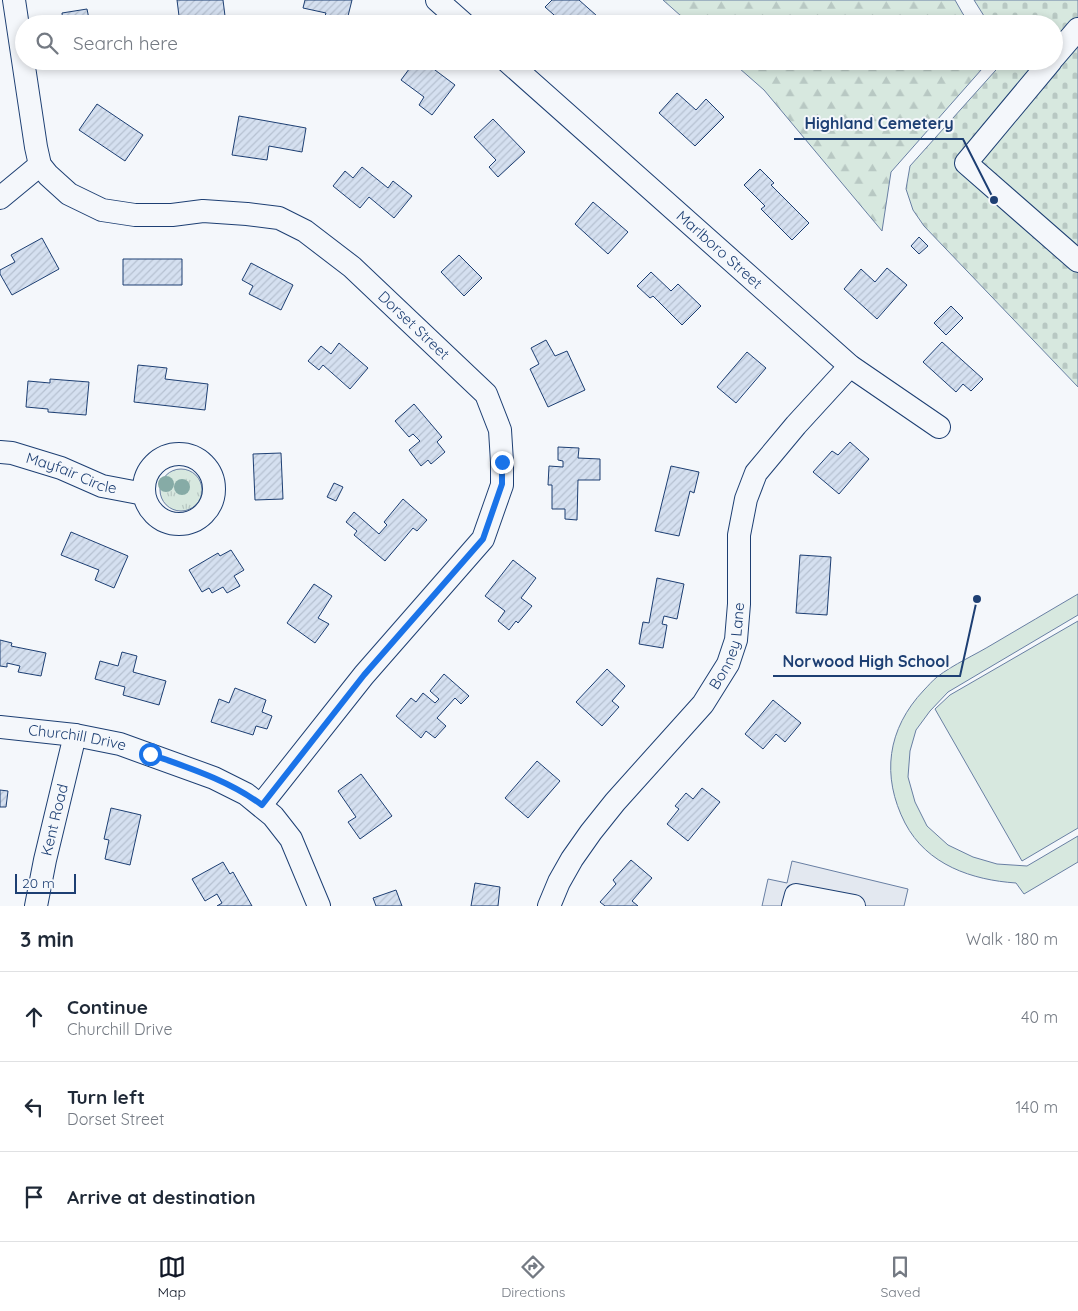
<!DOCTYPE html>
<html lang="en">
<head>
<meta charset="utf-8">
<style>
  :root { --surface:#fff; --page:#f2f2f3; --text:#1f2937; --muted:#747a83; --line:#e0e1e3; --accent:#111827 }
  body { margin:0; font-family:Quicksand,sans-serif; background:var(--page); color:var(--text) }
  .scale { position:absolute; left:15px; bottom:12px; width:61px; box-sizing:border-box; padding-left:5px; border:2px solid #1d3f73; border-top:0; font-size:14px; line-height:18px; white-space:nowrap; color:#1d3f73; -webkit-text-stroke:4px #f4f7fb; paint-order:stroke }
  .stop { position:absolute; width:15px; height:15px; margin:-11px; border:4px solid #1a73e8; border-radius:50%; background:#fff }
  .stop.end { background:#1a73e8; border-color:#fff; box-shadow:0 1px 5px #0008 }
  .list { margin:0; padding:0; list-style:none }
  h2 { display:flex; justify-content:space-between; align-items:center; height:65px; margin:0; padding:0 20px; font-size:21px }
  h2 small { font-size:16px; font-weight:400; color:var(--muted) }
  .list li { display:grid; grid-template-columns:32px 1fr auto; gap:15px; align-items:center; box-sizing:border-box; height:90px; padding:0 20px; border-top:1px solid var(--line) }
  .list b { display:block; font-size:19px; white-space:nowrap }
  .list p { margin:0; font-size:16px; white-space:nowrap; color:var(--muted) }
  .list em { font-size:16px; font-style:normal; color:var(--muted) }
  .icon { flex:none; width:28px; height:28px; fill:none; stroke:currentColor; stroke-width:2; stroke-linecap:round; stroke-linejoin:round }
  .map { position:relative; flex:none; width:1078px; height:906px; overflow:hidden }
  .search { position:absolute; background:var(--surface); box-shadow:0 2px 8px #0003; left:15px; right:15px; top:15px; height:55px; display:flex; align-items:center; gap:12px; box-sizing:border-box; padding:0 18px; border-radius:28px; color:var(--muted); font-size:19px }
  .sheet { height:335px; background:var(--surface) }
  nav { display:flex; justify-content:space-around; align-items:center; box-sizing:border-box; height:70px; border-top:1px solid var(--line); background:var(--surface); font-size:14px; color:var(--muted) }
  nav a { display:grid; justify-items:center; gap:2px }
  nav .on { color:var(--accent) }
  .map>svg:first-child { display:block }
  .grass { fill:url(#grass-tufts); stroke:#687fa3 }
  .forest { fill:url(#forest-firs); stroke:#687fa3 }
  .cemetery { fill:url(#cemetery-stones); stroke:#687fa3 }
  .green { fill:#d7e8df; stroke:#687fa3 }
  .parking { fill:#e3e8f0; stroke:#687fa3 }
  .building { fill:url(#building-hatch); stroke:#1d3f73 }
  .lines { fill:none; stroke-linecap:round; stroke-linejoin:round }
  .minor-casing { stroke:#1d3f73; stroke-width:24 }
  .minor { stroke:#f4f7fb; stroke-width:22 }
  .tree { fill:#86aba6 }
  .route { stroke:#1a73e8; stroke-width:6 }
  .labels { text-anchor:middle; stroke-width:4; stroke-linejoin:round; paint-order:stroke }
  .street-label { font-size:15px; fill:#1d3f73; stroke:#f4f7fb }
  .leader { fill:none; stroke:#1d3f73; stroke-width:2 }
  .callout-dot { fill:#1d3f73; stroke:#f4f7fb; stroke-width:2 }
  .callout-label { font-size:16px; text-anchor:middle; font-weight:bold; fill:#1d3f73; stroke:#f4f7fb; stroke-width:4; stroke-linejoin:round; paint-order:stroke }
</style>
</head>
<body>
<div class="map">
<svg width="1078" height="906" viewBox="0 0 1078 906">
  <defs>
    <pattern id="grass-tufts" width="24" height="20" patternUnits="userSpaceOnUse" patternTransform="scale(1.25)"><rect width="24" height="20" fill="#d7e8df"/><path d="M3 7l-1-3M5 7V3M7 7l1-3M15 17l-1-3M17 17v-4M19 17l1-3" fill="none" stroke="#b8c8c3"/></pattern>
    <pattern id="forest-firs" width="22" height="20" patternUnits="userSpaceOnUse" patternTransform="scale(1.25)"><rect width="22" height="20" fill="#d7e8df"/><path d="M5 1l3.5 6h-7zM16 11l3.5 6h-7z" fill="#b8c8c3"/></pattern>
    <pattern id="cemetery-stones" width="16" height="16" patternUnits="userSpaceOnUse" patternTransform="scale(1.25)"><rect width="16" height="16" fill="#d7e8df"/><path d="M2 7V4a2 2 0 0 1 4 0v3zM10 15v-3a2 2 0 0 1 4 0v3z" fill="#b8c8c3"/></pattern>
    <pattern id="building-hatch" width="6" height="6" patternUnits="userSpaceOnUse" patternTransform="scale(1.25)"><rect width="6" height="6" fill="#d5e0f0"/><path d="M-1 1l2-2M0 6l6-6M5 7l2-2" fill="none" stroke="#b6c1d1"/></pattern>
  </defs>
  <rect width="100%" height="100%" fill="#f4f7fb"/>
  <path class="grass" d="M160 490a21 21 0 1 1 42 0a21 21 0 1 1-42 0Z"/>
  <path class="forest" d="M663 0H955L963 14 972 24H690Z
    M731 61H989L891 172 882 231 764 90Z"/>
  <path class="cemetery" d="M974 0H1078V387L924 226 913 210 906 189 910 166 1004 61H1054V24H989Z"/>
  <path class="green" d="M1078 594V615L948 692 930 711 916 730 910 751 908 777 915 802 927 826 948 845 973 857 997 864 1027 866 1078 836V862L1024 894 1016 883C972 880 927 865 905 823 881 776 887 729 924 690 928 686 932 681 937 677 954 664 975 655 993 644 1021 627 1050 611 1078 594Z
    M1078 621V828L1022 861 935 709 950 695Z"/>
  <path class="parking" d="M792 861 908 889 904 906H762L768 879 787 883Z"/>
  <path class="building" d="M177 0H223L226 24H180Z
    M305 0H352L346 24 323 22 326 13 303 8Z
    M552 0H579L606 24H561L562 22 545 7Z
    M87 9 90 24H63L62 13Z
    M415 61H423L455 85 432 115 419 105 424 97 401 80Z
    M677 93 696 110 706 99 724 117 695 146 659 113Z
    M97 104 143 135 125 161 79 130Z
    M239 116 306 128 302 152 269 146 267 160 232 155Z
    M493 119 525 152 498 177 489 167 496 160 474 137Z
    M362 167 388 188 393 181 412 196 394 218 369 197 360 208 333 186 345 171 353 178Z
    M760 169 774 183 771 185 809 223 792 240 761 209 765 206 744 185Z
    M593 202 628 232 608 254 575 224Z
    M919 237 928 246 919 254 911 246Z
    M42 238 59 269 12 295 0 274V270L15 262 11 255Z
    M459 255 482 278 464 296 441 272Z
    M123 259H182V285H123Z
    M251 263 293 285 281 310 249 294 253 286 242 280Z
    M887 268 907 285 877 319 844 289 861 269 875 282Z
    M651 272 671 291 678 284 701 306 682 325 653 296 650 298 637 286Z
    M951 306 963 318 946 335 934 323Z
    M546 340 555 356 567 351 585 390 548 407 530 369 539 364 531 348Z
    M942 342 983 379 971 391 963 384 956 392 923 362Z
    M339 343 368 368 350 389 323 365 319 370 308 361 321 346 331 354Z
    M747 352 766 368 736 403 717 387Z
    M138 365 167 368 165 379 208 384 205 410 134 402Z
    M50 379 89 382 86 415 48 412V409L26 407 28 381 50 383Z
    M414 404 442 437 437 442 445 452 431 464 428 460 421 466 409 450 420 441 413 434 409 437 395 421Z
    M850 442 869 459 839 494 813 472 832 451 838 455Z
    M558 447 579 448 578 458 600 459V480H578L577 520 565 519V509H552V485H548L549 466 563 467V461L558 460Z
    M281 453 283 499 255 500 253 454Z
    M671 466 699 472 694 493 690 491 679 536 655 531Z
    M334 483 343 487 336 501 327 497Z
    M403 499 427 520 417 531 413 528 385 561 354 535 357 531 346 522 354 512 379 534 387 525 384 522Z
    M71 532 128 556 114 588 95 580 99 570 61 555Z
    M231 550 244 570 234 576 240 586 227 593 223 587 212 593 209 588 202 592 189 570 218 553 220 556Z
    M800 555 831 557 827 615 796 613Z
    M513 560 536 578 521 598 532 606 518 623 516 621 509 630 498 621 505 611 485 596Z
    M657 578 684 584 677 619 664 616 662 624 667 625 663 648 639 644 643 622 649 623Z
    M314 584 332 596 318 618 329 624 315 643 287 623Z
    M0 640 12 643 11 646 46 653 41 676 18 672 20 666 7 663V667L0 666Z
    M122 652 137 656 133 672 166 681 159 705 123 695 125 687 95 679 100 661 118 666Z
    M607 669 625 686 612 701 619 707 602 726 576 702Z
    M444 674 469 696 461 704 455 698 437 718 446 726 435 738 426 731 421 738 396 716 411 698 416 702 423 693 435 703 439 699 430 691Z
    M235 688 266 700 262 712 272 716 267 729 256 726 253 735 211 722 219 699 229 703Z
    M773 700 801 723 785 742 776 734 763 749 745 734Z
    M537 761 560 781 528 818 505 798Z
    M361 774 392 816 360 839 348 822 356 817 338 791Z
    M702 788 720 802 688 841 667 824 679 809 675 806 686 793 693 799Z
    M0 790 8 791 6 807H0Z
    M111 808 141 815 130 865 105 859 109 840 104 839Z
    M631 860 652 878 632 901 638 906H605L600 902 616 884 613 880Z
    M223 862 230 874 233 872 252 906H217L222 903 217 894 205 901 192 879Z
    M475 883 500 887 498 906H471Z
    M396 890 402 906H376L373 898Z"/>
  <g class="lines">
    <g class="minor-casing">
      <g id="minor">
        <path id="s1" d="M14 0 36 147 40 165 48 175 69 194 102 210 135 215H172L203 211 247 214 279 218 305 231 352 267 486 394 500 430 502 462V485L483 539 364 675 261 805"/>
        <path d="M437 0 464 24"/>
        <path d="M1054 57 1078 29"/>
        <path id="s2" d="M507 61 850 366 939 427"/>
        <path d="M1051 61 966 163 1078 261"/>
        <path d="M0 198 40 165"/>
        <path id="s3" d="M0 452 12 453 61 468 102 486 144 494"/>
        <circle cx="179" cy="489" r="35"/>
        <path id="s4" d="M0 727 75 735 120 744 214 778 246 794 273 816 291 839 319 906"/>
        <path id="s5" d="M36 906 45 860 75 735"/>
        <path id="s6" d="M549 906 559 882 572 859 591 832 615 802 703 704 728 664 736 640 739 604V535L746 499 756 473 796 425 850 366"/>
        <path d="M793 906 796 895 854 906"/>
      </g>
    </g>
    <use href="#minor" class="minor"/>
  </g>
  <g class="tree">
    <circle cx="166" cy="484" r="8"/>
    <circle cx="182" cy="487" r="8"/>
  </g>
  <g class="lines">
    <path class="route" d="M150 754C189 768 228 780 262 805L364 675 483 539 502 484V462"/>
  </g>
  <g class="labels">
    <g class="street-label">
      <text dy="5" stroke="none"><textPath href="#s2" startOffset="284">Marlboro Street</textPath></text>
      <text dy="5" stroke="none"><textPath href="#s1" startOffset="596">Dorset Street</textPath></text>
      <text dy="5" stroke="none"><textPath href="#s3" startOffset="75">Mayfair Circle</textPath></text>
      <text dy="5" stroke="none"><textPath href="#s6" startOffset="320">Bonney Lane</textPath></text>
      <text dy="5" stroke="none"><textPath href="#s4" startOffset="78">Churchill Drive</textPath></text>
      <text dy="5" stroke="none"><textPath href="#s5" startOffset="88">Kent Road</textPath></text>
    </g>
  </g>
  <path class="leader" d="M994 200L963 139H794M977 599L960 676H773"/>
  <g class="callout-dot">
    <circle cx="994" cy="200" r="5"/>
    <circle cx="977" cy="599" r="5"/>
  </g>
  <g class="callout-label">
    <text x="879" y="129">Highland Cemetery</text>
    <text x="866" y="667">Norwood High School</text>
  </g>
</svg>
<div class="scale">20 m</div>
<div class="stop" style="left:150px;top:754px"></div>
<div class="stop end" style="left:502px;top:462px"></div>
<div class="search"><svg class="icon" aria-label="search" viewBox="0 0 24 24"><circle cx="10" cy="10" r="6"/><path d="M15 15l6 6"/></svg>Search here</div>
</div>
<section class="sheet">
<h2>3 min<small>Walk · 180 m</small></h2>
<ul class="list">
<li><svg class="icon" aria-label="ahead" viewBox="0 0 24 24"><path d="M12 20V5M6 11l6-6 6 6"/></svg><div><b>Continue</b><p>Churchill Drive</p></div><em>40 m</em></li>
<li><svg class="icon" aria-label="left" viewBox="0 0 24 24"><path d="M17 20v-9H6M10 6l-5 5 5 5"/></svg><div><b>Turn left</b><p>Dorset Street</p></div><em>140 m</em></li>
<li><svg class="icon" aria-label="arrive" viewBox="0 0 24 24"><path d="M6 21V4h12l-3 4 3 4H6"/></svg><div><b>Arrive at destination</b></div></li>
</ul>
</section>
<nav>
<a class="on"><svg class="icon" aria-label="map" viewBox="0 0 24 24"><path d="M3 6l6-2 6 2 6-2v14l-6 2-6-2-6 2zM9 4v14M15 6v14"/></svg>Map</a>
<a><svg class="icon" aria-label="directions" viewBox="0 0 24 24"><path d="M12 3l9 9-9 9-9-9zM9 14v-3h6M13 9l2 2-2 2"/></svg>Directions</a>
<a><svg class="icon" aria-label="saved" viewBox="0 0 24 24"><path d="M7 4h10v16l-5-4-5 4z"/></svg>Saved</a>
</nav>
</body>
</html>
